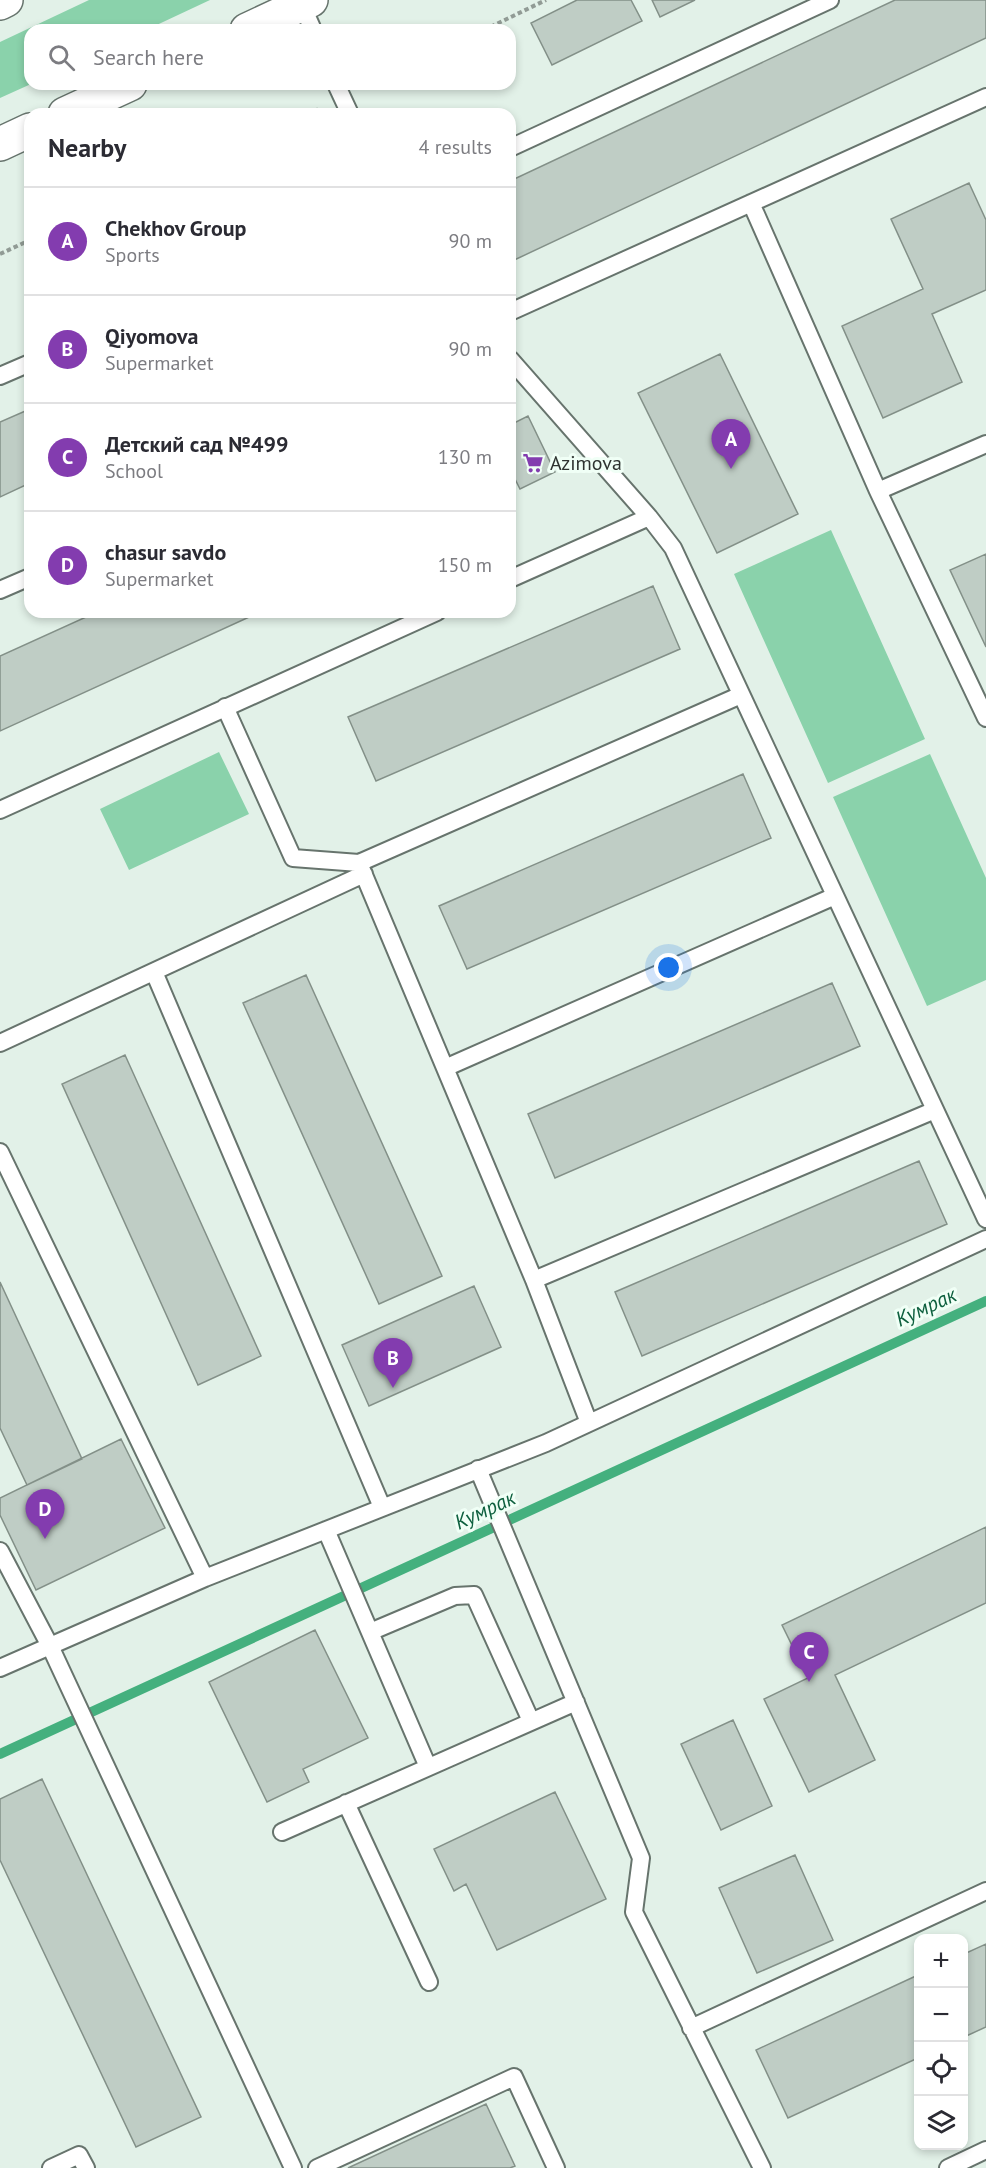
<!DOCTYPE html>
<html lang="en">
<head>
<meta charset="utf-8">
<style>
  :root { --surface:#fff; --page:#f7f7f7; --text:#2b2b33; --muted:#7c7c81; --line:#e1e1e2; --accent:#833caf }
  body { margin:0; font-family:"PT Sans",sans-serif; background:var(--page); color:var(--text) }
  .controls { position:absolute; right:18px; bottom:18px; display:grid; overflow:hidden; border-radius:12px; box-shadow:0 3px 9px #0003 }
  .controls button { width:54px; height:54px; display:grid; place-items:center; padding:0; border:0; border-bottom:2px solid var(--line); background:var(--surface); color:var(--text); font:30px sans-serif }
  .you { position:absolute; left:669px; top:968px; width:21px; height:21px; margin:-15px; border:4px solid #fff; border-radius:50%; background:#1a73e8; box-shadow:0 0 0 9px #1a73e833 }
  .badge { display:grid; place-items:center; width:39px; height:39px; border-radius:50%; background:var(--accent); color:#fff; font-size:20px; font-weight:700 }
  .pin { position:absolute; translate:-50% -50px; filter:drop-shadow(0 2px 3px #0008) }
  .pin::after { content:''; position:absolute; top:32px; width:21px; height:18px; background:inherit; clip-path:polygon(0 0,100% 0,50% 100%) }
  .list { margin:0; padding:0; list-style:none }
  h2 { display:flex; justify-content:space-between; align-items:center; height:78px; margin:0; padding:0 24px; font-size:26px }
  h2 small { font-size:20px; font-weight:400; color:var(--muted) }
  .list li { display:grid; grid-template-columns:39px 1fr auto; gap:18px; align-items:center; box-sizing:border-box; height:108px; padding:0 24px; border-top:2px solid var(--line) }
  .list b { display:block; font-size:22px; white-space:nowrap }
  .list p { margin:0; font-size:20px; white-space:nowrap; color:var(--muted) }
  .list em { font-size:20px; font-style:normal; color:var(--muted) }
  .icon { flex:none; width:33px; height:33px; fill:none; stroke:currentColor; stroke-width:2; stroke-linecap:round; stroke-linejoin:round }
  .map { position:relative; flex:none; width:986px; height:2168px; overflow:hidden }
  .search { position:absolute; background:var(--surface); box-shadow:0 3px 9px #0003; left:24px; top:24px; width:492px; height:66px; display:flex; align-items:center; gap:15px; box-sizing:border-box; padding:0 21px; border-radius:18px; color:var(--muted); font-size:22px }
  .panel { position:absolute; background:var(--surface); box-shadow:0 3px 9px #0003; left:24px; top:108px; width:492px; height:510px; border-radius:18px }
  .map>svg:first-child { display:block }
  .green { fill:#8ad2ab }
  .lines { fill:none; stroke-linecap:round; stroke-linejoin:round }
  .stream { stroke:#44b07e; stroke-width:10 }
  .building { fill:#bfcdc5; stroke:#839088; stroke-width:1.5 }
  .service-casing { stroke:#67746d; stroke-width:20 }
  .secondary-casing { stroke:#67746d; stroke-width:36 }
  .path { stroke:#919b95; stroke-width:4; stroke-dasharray:4.5 3; stroke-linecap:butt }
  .service { stroke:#fff; stroke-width:16 }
  .secondary { stroke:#fff; stroke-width:33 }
  .labels { text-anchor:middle; stroke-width:6; stroke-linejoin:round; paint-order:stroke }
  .poi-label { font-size:20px; fill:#2e3330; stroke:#f0fff6; text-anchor:start }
  .water-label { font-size:21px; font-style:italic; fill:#0e603f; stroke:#f0fff6 }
</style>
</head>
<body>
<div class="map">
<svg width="986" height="2168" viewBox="0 0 986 2168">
  <rect width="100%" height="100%" fill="#e2f1e8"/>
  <path class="green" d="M89 0H210L146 30H30L31 84 0 98V42Z
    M831 530 925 739 828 783 734 574Z
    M219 752 249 814 129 870 100 809Z
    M930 754 986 878V980L927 1006 833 797Z"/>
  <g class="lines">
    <path class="stream" d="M0 1754 986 1301"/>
  </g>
  <path class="building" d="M577 0H631L642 21 552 65 531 23Z
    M652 0H695L660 17Z
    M895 0H986V38L510 262V181Z
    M969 183 986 220V290L932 314 962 382 883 418 842 326 923 289 891 219Z
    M720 354 798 514 717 553 638 393Z
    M30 409V483L0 497V422Z
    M528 416 555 472 520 489 510 469V425Z
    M986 554V647L950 570Z
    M653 586 680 649 376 781 348 717Z
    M97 612H260L0 731V656Z
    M743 774 771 838 467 969 439 906Z
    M306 975 442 1276 379 1304 243 1003Z
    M832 983 860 1046 555 1178 528 1114Z
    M125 1055 261 1356 198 1385 62 1084Z
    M919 1161 947 1224 642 1356 615 1292Z
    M0 1282 82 1459 27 1485 0 1428Z
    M474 1286 501 1347 369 1406 342 1345Z
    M121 1439 165 1528 36 1590 0 1515V1498Z
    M986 1527V1603L835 1675 875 1760 809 1792 764 1699 808 1678 782 1625Z
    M315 1630 368 1738 303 1769 309 1782 267 1802 209 1682Z
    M733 1720 772 1806 721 1830 681 1744Z
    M42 1779 201 2117 136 2147 0 1860V1799Z
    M555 1792 606 1899 497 1950 466 1884 454 1891 434 1849Z
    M795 1855 833 1940 757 1973 719 1888Z
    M986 1944V2027L964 2037V1954Z
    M918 1975V2058L788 2118 756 2050Z
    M486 2104 515 2166 510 2168H348Z"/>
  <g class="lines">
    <g class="service-casing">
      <path id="service" d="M302 5 313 30
        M336 84 350 114
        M510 148 830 0
        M751 203 878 491 986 718
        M510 312 986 97
        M510 359 649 517 673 548 986 1219
        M0 376 30 363
        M878 491 986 444
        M510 579 649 517
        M0 590 30 577
        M225 707 293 858 359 863 534 1280 589 1423
        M0 810 437 612
        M359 863 741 695
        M154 972 382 1507
        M0 1043 364 874
        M445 1068 835 896
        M0 1152 205 1578
        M534 1280 935 1110
        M478 1469 641 1858 634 1912 762 2168
        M326 1530 428 1767
        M0 1551 50 1646 0 1668
        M370 1632 455 1596 474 1595 531 1721
        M346 1803 429 1982
        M282 1832 576 1702
        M691 2028 986 1891
        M51 2168 79 2155 86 2168
        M293 2168 50 1646 205 1578 546 1443 986 1239
        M317 2168 514 2077 556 2168
        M948 2168 986 2150"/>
    </g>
    <g class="secondary-casing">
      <path id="secondary" d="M0 3 6 0
        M247 30 311 0
        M65 114 130 84
        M0 144 30 130"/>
    </g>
    <path class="path" d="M484 30 546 0
      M307 114 319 109
      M0 254 30 240"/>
    <use href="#service" class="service"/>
    <use href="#secondary" class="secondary"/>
  </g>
  <defs>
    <g id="supermarket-bare" transform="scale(1.62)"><path d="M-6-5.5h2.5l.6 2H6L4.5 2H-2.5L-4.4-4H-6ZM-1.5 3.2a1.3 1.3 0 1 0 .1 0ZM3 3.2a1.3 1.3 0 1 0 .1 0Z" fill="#833caf" stroke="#f0fff6" stroke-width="2.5" paint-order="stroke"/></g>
  </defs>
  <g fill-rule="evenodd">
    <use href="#supermarket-bare" x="533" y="463"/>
  </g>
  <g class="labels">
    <g class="poi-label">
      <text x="550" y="470">Azimova</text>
    </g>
    <g class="water-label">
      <text transform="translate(926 1307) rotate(-25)" y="7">Кумрак</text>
      <text transform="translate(485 1510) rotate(-25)" y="7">Кумрак</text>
    </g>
  </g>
</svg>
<div class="controls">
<button>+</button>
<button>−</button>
<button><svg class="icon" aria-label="locate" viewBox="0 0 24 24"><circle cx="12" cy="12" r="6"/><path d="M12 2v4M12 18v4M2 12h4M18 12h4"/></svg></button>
<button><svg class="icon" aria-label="layers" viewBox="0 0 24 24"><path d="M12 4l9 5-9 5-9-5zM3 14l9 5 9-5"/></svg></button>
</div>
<div class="you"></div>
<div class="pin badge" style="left:731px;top:469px">A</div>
<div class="pin badge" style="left:393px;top:1388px">B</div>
<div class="pin badge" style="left:809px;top:1682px">C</div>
<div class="pin badge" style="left:45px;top:1539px">D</div>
<div class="search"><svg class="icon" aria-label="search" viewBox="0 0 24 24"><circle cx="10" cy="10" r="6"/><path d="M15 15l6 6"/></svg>Search here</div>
<section class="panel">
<h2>Nearby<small>4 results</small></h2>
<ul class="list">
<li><span class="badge">A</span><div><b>Chekhov Group</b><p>Sports</p></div><em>90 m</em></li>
<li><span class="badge">B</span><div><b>Qiyomova</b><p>Supermarket</p></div><em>90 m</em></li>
<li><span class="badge">C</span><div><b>Детский сад №499</b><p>School</p></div><em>130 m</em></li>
<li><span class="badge">D</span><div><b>chasur savdo</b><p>Supermarket</p></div><em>150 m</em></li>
</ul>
</section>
</div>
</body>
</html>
